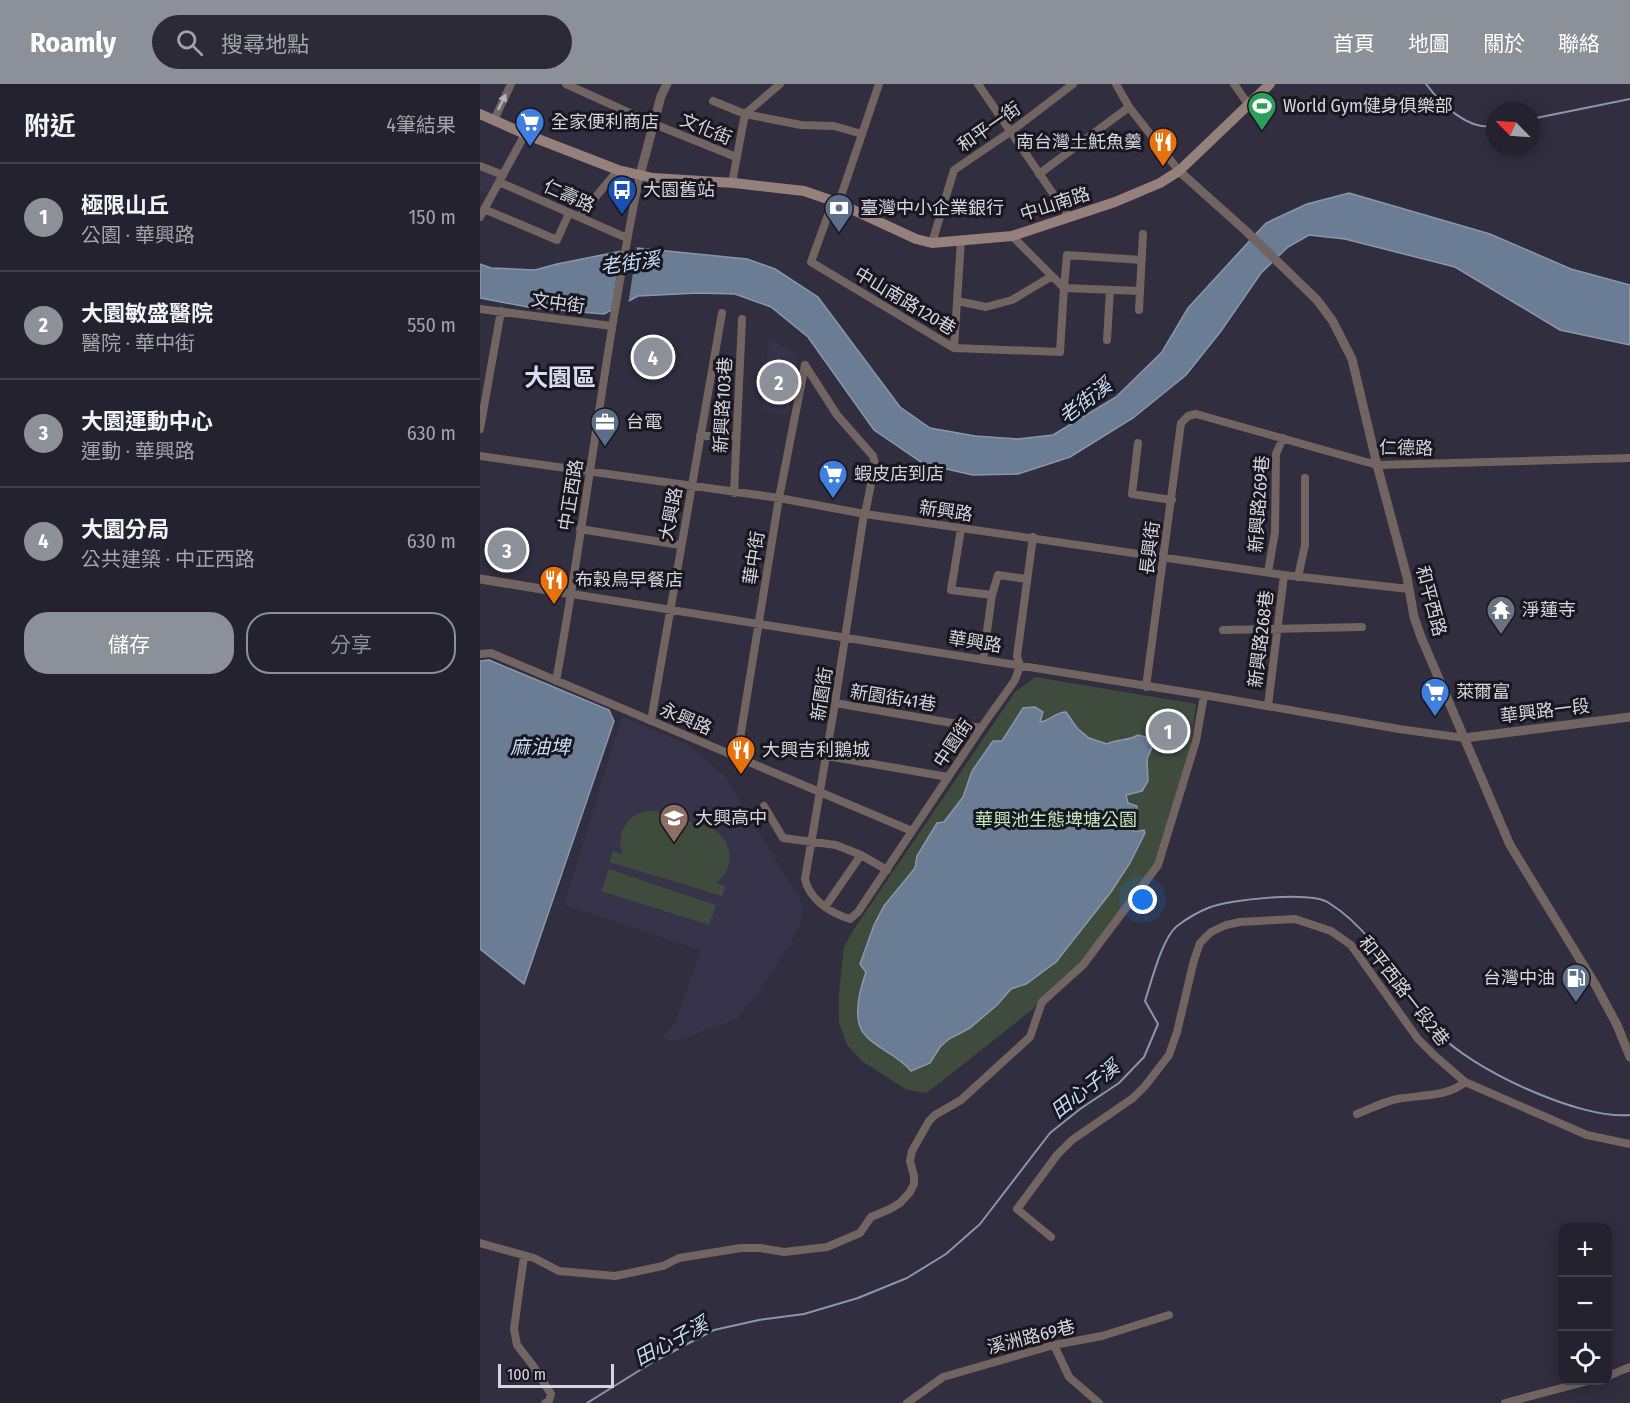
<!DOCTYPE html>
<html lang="zh-TW">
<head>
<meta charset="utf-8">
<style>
  :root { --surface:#24222f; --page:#2c2a37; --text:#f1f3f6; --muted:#a3a4aa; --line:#413f4b; --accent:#8c9099 }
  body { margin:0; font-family:"Fira Sans Condensed","Noto Sans TC",sans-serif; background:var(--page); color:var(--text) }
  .controls { position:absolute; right:18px; bottom:18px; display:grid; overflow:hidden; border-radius:12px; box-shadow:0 3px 15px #0003 }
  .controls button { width:54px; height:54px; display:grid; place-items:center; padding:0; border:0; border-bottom:2px solid var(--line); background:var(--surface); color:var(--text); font:30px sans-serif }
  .compass { position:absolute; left:1006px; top:18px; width:54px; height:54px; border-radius:50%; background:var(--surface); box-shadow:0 3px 15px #0003; rotate:295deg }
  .scale { position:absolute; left:18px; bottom:15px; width:116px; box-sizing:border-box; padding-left:6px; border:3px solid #d5d4df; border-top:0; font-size:16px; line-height:21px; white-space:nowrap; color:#d5d4df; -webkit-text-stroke:4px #18171f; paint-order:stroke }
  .you { position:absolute; left:663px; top:816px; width:21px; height:21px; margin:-15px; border:4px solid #fff; border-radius:50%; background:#1a73e8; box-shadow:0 0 0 9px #1a73e833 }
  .badge { display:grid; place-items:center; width:39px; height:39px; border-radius:50%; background:var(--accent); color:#fff; font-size:20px; font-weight:700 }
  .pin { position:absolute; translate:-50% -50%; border:3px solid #fff; box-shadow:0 2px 6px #0006 }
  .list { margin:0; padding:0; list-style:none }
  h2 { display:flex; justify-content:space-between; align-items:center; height:78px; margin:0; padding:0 24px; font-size:26px }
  h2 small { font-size:20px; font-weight:400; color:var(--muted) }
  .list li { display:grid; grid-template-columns:39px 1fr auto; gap:18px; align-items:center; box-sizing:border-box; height:108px; padding:0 24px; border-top:2px solid var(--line) }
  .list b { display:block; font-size:22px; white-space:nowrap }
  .list p { margin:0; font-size:20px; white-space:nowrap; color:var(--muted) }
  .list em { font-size:20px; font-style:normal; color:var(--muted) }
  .actions { display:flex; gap:12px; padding:18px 24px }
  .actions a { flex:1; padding:14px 0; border:2px solid var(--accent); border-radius:24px; text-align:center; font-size:21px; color:var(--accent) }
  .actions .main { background:var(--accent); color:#fff }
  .icon { flex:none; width:33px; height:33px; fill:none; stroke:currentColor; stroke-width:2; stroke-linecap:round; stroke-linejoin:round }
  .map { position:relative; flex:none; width:1150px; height:1319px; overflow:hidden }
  header { display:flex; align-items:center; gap:36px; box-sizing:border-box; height:84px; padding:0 30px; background:var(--accent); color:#fff }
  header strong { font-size:28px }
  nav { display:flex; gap:33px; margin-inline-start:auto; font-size:21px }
  .search { width:420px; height:54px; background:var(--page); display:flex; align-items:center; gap:15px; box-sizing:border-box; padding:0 21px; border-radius:33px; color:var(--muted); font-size:22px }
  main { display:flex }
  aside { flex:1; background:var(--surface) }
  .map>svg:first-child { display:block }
  .built { fill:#36334b }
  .green { fill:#3e4b3d }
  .water { fill:#6a7d94; stroke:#8a97aa; stroke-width:1.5 }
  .pier { fill:#302e3f }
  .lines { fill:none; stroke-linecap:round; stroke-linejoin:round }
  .stream { stroke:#8a97aa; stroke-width:2 }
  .minor { stroke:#726460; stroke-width:8 }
  .tertiary { stroke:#726460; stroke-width:9 }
  .secondary { stroke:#96807b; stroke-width:10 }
  .oneway { fill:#b7b2b9 }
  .labels { text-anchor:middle; stroke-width:6; stroke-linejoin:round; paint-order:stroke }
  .poi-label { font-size:18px; fill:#d5d4df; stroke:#18171f; text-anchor:start }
  .street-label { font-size:18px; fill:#d5d4df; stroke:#18171f }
  .park-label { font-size:18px; fill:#c0e9bd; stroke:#18171f }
  .water-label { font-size:20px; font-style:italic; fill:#c6dcf6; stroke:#18171f }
  .district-label { font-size:24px; font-weight:bold; fill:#dddbf2; stroke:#18171f }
</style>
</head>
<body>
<header>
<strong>Roamly</strong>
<div class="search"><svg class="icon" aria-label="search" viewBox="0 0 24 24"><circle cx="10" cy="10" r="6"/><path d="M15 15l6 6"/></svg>搜尋地點</div>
<nav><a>首頁</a><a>地圖</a><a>關於</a><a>聯絡</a></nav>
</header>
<main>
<aside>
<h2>附近<small>4筆結果</small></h2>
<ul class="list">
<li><span class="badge">1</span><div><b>極限山丘</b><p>公園 · 華興路</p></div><em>150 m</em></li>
<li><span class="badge">2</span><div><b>大園敏盛醫院</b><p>醫院 · 華中街</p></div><em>550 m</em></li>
<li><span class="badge">3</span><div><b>大園運動中心</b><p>運動 · 華興路</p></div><em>630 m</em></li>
<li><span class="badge">4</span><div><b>大園分局</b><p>公共建築 · 中正西路</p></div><em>630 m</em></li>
</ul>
<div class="actions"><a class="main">儲存</a><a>分享</a></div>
</aside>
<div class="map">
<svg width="1150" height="1319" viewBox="0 0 1150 1319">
  <rect width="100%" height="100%" fill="#302e3f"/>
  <path class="built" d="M0 86 19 92 9 109 0 106Z
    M289 255 318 271 309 331 282 326Z
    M142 632 209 661 245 692 322 819 320 843 293 887 259 934 193 958 183 955 185 950 194 941 221 866 84 821Z"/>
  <path class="green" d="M555 593 716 620 711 661 679 768 670 789 604 878 563 912 553 925 457 1001 446 1009 427 1006 383 978 367 961 359 938V909L364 863 374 845 535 608Z
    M167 727H176L234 745C253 759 256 784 236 799L246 802 242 812 129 778 133 767 142 770C136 750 146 731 167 727Z
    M129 785 236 821 229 841 121 807Z"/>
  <path class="water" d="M869 109 1010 150 1091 185 1150 201V261L1080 246 975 183 865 155 829 151 808 163 781 189 741 247 706 291 653 334 590 373 538 390 493 391 444 380 394 346 328 253 291 223 255 210 218 209 158 212 124 230 53 224 0 214V180L11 184 55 186 77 180 157 164 267 175 295 185 338 213 420 323 450 344 495 352 538 355 573 351 636 313 682 268 708 224 786 139 827 120Z
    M9 576 129 626 134 637 44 900 0 865V577Z
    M555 623 563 628 560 638C570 637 576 628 586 628L597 644 609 654 627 660C638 654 646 658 658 651L666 653 667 658 672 659 673 661 667 675 668 697 662 707 646 711 648 719 657 722 656 737 652 741 654 748 664 746 665 749 650 779 631 808 576 878 546 900 531 905 517 921 490 944 469 955 460 963 450 979 431 987C418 971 399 966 386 952 371 937 380 905 386 888L380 880 394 841 404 822 435 784 437 772 457 739 464 738 483 713 492 687 513 657H522L543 624Z"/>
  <path class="pier" d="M157 163 148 221 131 228 141 165Z"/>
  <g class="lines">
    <path class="stream" d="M946 0C961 20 988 47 1015 42
      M1051 35 1150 15
      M107 1319 173 1278 234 1246 279 1236 324 1230 378 1214 427 1194 466 1170 500 1140 570 1049 600 1025 639 999 664 973 678 940 665 917C671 899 682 854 697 842 705 836 718 828 728 824 749 815 831 807 849 819 886 842 911 883 936 918 943 928 949 939 957 948 991 985 1100 1036 1150 1031"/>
    <path class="minor" d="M86 0 174 40 256 73
      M399 0 361 112 349 128 331 178 474 264 481 156
      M498 0 589 133
      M636 0 649 23 699 87
      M754 0 768 20
      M233 17 265 30 321 41 354 42 382 50
      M14 36 31 0
      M0 82 23 91
      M559 90 649 23
      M19 98 147 154
      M252 99 265 30 300 0
      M4 125 77 156 89 129
      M0 133 45 50
      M99 133 138 86
      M452 159 474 86 530 48 593 0
      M660 207 584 204 587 171 662 176
      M477 217 506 223 532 216 572 192
      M0 225 132 242
      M659 226 663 150
      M627 256 630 206
      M474 264 580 268 584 204 532 152
      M325 281 357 331 393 372 395 380 385 430
      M0 345 21 227
      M220 352H256
      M658 359 652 410 692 416
      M0 372 299 414 385 430 804 491 929 505
      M254 409 262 235
      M384 430 355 619 325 795C329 815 350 829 370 835L378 828 501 644 535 596 540 582 537 572 553 453
      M100 445 200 461
      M481 445 471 506 512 511
      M788 488 795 448 796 370 803 354
      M818 493 825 461V394
      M92 510 724 611 919 645 984 654
      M743 546 882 543
      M0 570 11 569 432 747
      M503 576 512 511 518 491 547 495
      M76 597C107 429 125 258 160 91
      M666 603 701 339 708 332 716 330 897 381 1150 374
      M355 619 501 644
      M788 622 804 491
      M171 637 242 229
      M347 672 468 693
      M257 673 299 414 325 281
      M284 722 303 754 356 761 381 771 407 786
      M345 823 381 771
      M877 1030C890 1025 903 1018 917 1015 939 1011 968 1013 985 998
      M571 1153 537 1125 577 1071 592 1056 653 1014 665 1002 689 971 697 948 714 876 720 859 731 848 746 841 760 838 815 835 851 847 871 861 938 955 954 971 985 998 1107 1051 1150 1060
      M0 1159 54 1174 79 1187 135 1192 183 1182 199 1174 261 1164H280L304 1168 347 1163 380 1149 391 1133 410 1125 420 1119 430 1108 434 1100V1092L430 1077 432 1067 449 1037 455 1031 481 1016 550 953 562 918 603 881 678 781 716 657 724 611
      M44 1172 34 1245 37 1261 54 1283 71 1310 69 1317 65 1319
      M574 1261 589 1293 619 1319
      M1128 1292 1150 1283
      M427 1319 463 1293 574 1261 622 1252 689 1231
      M1025 1319 1112 1296"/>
    <path class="tertiary" d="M699 87 766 147 837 216 852 236 872 275 897 381 927 493 934 533 941 553 1030 761 1115 900 1137 941 1150 973
      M160 91 181 12 187 0
      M0 495 92 510
      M984 654 1150 633"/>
    <path class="secondary" d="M0 30 45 50 138 86 173 94 254 99 324 107 356 118 436 155 452 159 532 152 635 118 680 99 699 87 790 0"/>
  </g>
  <defs><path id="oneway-solid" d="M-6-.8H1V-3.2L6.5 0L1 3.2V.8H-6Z" transform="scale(1.5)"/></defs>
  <use class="oneway" href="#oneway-solid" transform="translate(22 18) rotate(-64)"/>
  <defs>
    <g id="stadium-pin" transform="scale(1.5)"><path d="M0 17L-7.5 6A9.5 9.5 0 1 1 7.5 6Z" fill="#2e9e5b" stroke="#18171f"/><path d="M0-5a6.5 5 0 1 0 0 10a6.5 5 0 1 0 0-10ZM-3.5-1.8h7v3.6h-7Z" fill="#fff"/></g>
    <g id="supermarket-pin" transform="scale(1.5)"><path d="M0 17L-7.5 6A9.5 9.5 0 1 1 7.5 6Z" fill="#3f7fe0" stroke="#18171f"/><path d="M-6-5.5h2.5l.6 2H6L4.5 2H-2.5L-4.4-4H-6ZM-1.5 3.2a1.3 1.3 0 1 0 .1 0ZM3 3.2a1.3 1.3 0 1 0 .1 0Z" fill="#fff"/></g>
    <g id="restaurant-pin" transform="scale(1.5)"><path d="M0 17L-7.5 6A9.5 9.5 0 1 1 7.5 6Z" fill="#e8710a" stroke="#18171f"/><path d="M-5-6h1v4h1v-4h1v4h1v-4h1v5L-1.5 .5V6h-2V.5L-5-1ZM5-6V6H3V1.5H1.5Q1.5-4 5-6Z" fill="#fff"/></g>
    <g id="bus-pin" transform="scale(1.5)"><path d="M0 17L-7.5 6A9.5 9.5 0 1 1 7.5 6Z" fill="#1a4fb4" stroke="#18171f"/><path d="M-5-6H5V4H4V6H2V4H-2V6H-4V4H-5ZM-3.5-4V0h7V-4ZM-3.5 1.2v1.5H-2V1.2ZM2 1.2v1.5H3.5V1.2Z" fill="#fff"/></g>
    <g id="bank-pin" transform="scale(1.5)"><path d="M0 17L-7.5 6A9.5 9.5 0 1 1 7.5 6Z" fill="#5c6f8a" stroke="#18171f"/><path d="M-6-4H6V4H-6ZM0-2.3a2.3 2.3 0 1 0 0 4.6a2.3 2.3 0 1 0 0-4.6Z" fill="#fff"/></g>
    <g id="office-pin" transform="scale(1.5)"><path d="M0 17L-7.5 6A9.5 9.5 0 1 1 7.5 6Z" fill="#5c6f8a" stroke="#18171f"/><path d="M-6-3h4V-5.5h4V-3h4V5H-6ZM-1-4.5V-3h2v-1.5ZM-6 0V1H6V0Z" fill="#fff"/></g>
    <g id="temple-pin" transform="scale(1.5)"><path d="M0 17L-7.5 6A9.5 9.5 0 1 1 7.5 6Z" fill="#6b7280" stroke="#18171f"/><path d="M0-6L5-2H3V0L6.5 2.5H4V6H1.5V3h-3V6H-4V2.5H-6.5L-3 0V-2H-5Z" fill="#fff"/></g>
    <g id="school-pin" transform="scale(1.5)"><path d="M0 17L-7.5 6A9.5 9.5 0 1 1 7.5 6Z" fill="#8d6e63" stroke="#18171f"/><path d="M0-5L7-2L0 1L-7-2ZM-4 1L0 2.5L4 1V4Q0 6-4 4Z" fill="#fff"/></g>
    <g id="fuel-pin" transform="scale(1.5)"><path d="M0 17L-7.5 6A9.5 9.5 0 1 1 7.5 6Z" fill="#5c6f8a" stroke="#18171f"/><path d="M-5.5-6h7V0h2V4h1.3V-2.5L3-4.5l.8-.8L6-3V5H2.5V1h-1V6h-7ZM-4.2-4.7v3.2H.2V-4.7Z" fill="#fff"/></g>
  </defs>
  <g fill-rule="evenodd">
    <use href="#stadium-pin" x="782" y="22"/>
    <use href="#supermarket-pin" x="50" y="38"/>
    <use href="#restaurant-pin" x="683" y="58"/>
    <use href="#bus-pin" x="142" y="106"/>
    <use href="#bank-pin" x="359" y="124"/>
    <use href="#office-pin" x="125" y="338"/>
    <use href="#supermarket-pin" x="353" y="390"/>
    <use href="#restaurant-pin" x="74" y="496"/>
    <use href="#temple-pin" x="1021" y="526"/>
    <use href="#supermarket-pin" x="955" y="608"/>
    <use href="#restaurant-pin" x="261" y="666"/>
    <use href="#school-pin" x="194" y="734"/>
    <use href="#fuel-pin" x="1096" y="894"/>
  </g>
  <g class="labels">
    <g class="poi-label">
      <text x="803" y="28">World Gym健身俱樂部</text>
      <text x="71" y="44">全家便利商店</text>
      <text x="662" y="64" text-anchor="end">南台灣土魠魚羹</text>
      <text x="163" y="112">大園舊站</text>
      <text x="380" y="130">臺灣中小企業銀行</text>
      <text x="146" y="344">台電</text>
      <text x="374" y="396">蝦皮店到店</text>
      <text x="95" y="502">布穀鳥早餐店</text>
      <text x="1042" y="532">淨蓮寺</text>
      <text x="976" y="614">萊爾富</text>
      <text x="282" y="672">大興吉利鵝城</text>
      <text x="215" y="740">大興高中</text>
      <text x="1075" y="900" text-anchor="end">台灣中油</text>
    </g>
    <g class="street-label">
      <text transform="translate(509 43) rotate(-35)" y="6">和平一街</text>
      <text transform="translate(226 45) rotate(22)" y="6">文化街</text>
      <text transform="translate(89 112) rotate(24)" y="6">仁壽路</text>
      <text transform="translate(575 120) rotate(-18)" y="6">中山南路</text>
      <text transform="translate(425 217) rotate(31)" y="6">中山南路120巷</text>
      <text transform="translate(78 219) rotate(8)" y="6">文中街</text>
      <text transform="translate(243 321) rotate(-87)" y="6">新興路103巷</text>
      <text transform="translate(926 364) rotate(1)" y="6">仁德路</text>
      <text transform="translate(91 411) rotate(-81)" y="6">中正西路</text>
      <text transform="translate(779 420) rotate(-86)" y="6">新興路269巷</text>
      <text transform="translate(466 427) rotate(8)" y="6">新興路</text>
      <text transform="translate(191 430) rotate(-79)" y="6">大興路</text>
      <text transform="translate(670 464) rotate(-83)" y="6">長興街</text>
      <text transform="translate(274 474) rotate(-81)" y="6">華中街</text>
      <text transform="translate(951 517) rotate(75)" y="6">和平西路</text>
      <text transform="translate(781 555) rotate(-83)" y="6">新興路268巷</text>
      <text transform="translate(495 558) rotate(9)" y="6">華興路</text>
      <text transform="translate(342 610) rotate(-81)" y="6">新園街</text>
      <text transform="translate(413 614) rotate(9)" y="6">新園街41巷</text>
      <text transform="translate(1065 627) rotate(-7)" y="6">華興路一段</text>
      <text transform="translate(206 635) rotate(23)" y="6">永興路</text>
      <text transform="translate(473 659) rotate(-56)" y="6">中園街</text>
      <text transform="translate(924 907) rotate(52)" y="6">和平西路一段2巷</text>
      <text transform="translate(551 1253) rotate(-14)" y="6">溪洲路69巷</text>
    </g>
    <g class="park-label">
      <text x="576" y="742">華興池生態埤塘公園</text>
    </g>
    <g class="water-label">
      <text transform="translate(150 179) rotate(-8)" y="7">老街溪</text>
      <text transform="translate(605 317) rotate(-37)" y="7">老街溪</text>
      <text x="60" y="670">麻油埤</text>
      <text transform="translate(605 1005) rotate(-38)" y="7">田心子溪</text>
      <text transform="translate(191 1257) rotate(-28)" y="7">田心子溪</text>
    </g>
    <g class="district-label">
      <text x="80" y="302">大園區</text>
    </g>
  </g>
</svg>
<div class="controls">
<button>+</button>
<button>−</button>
<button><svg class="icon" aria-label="locate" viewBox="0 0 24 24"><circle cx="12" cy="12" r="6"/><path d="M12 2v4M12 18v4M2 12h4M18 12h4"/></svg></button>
</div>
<svg class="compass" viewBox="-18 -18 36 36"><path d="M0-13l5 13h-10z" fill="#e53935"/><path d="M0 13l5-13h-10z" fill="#a3a4aa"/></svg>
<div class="scale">100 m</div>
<div class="you"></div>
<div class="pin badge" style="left:688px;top:647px">1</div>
<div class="pin badge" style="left:299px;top:298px">2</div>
<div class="pin badge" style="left:27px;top:466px">3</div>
<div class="pin badge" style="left:173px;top:273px">4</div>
</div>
</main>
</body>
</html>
